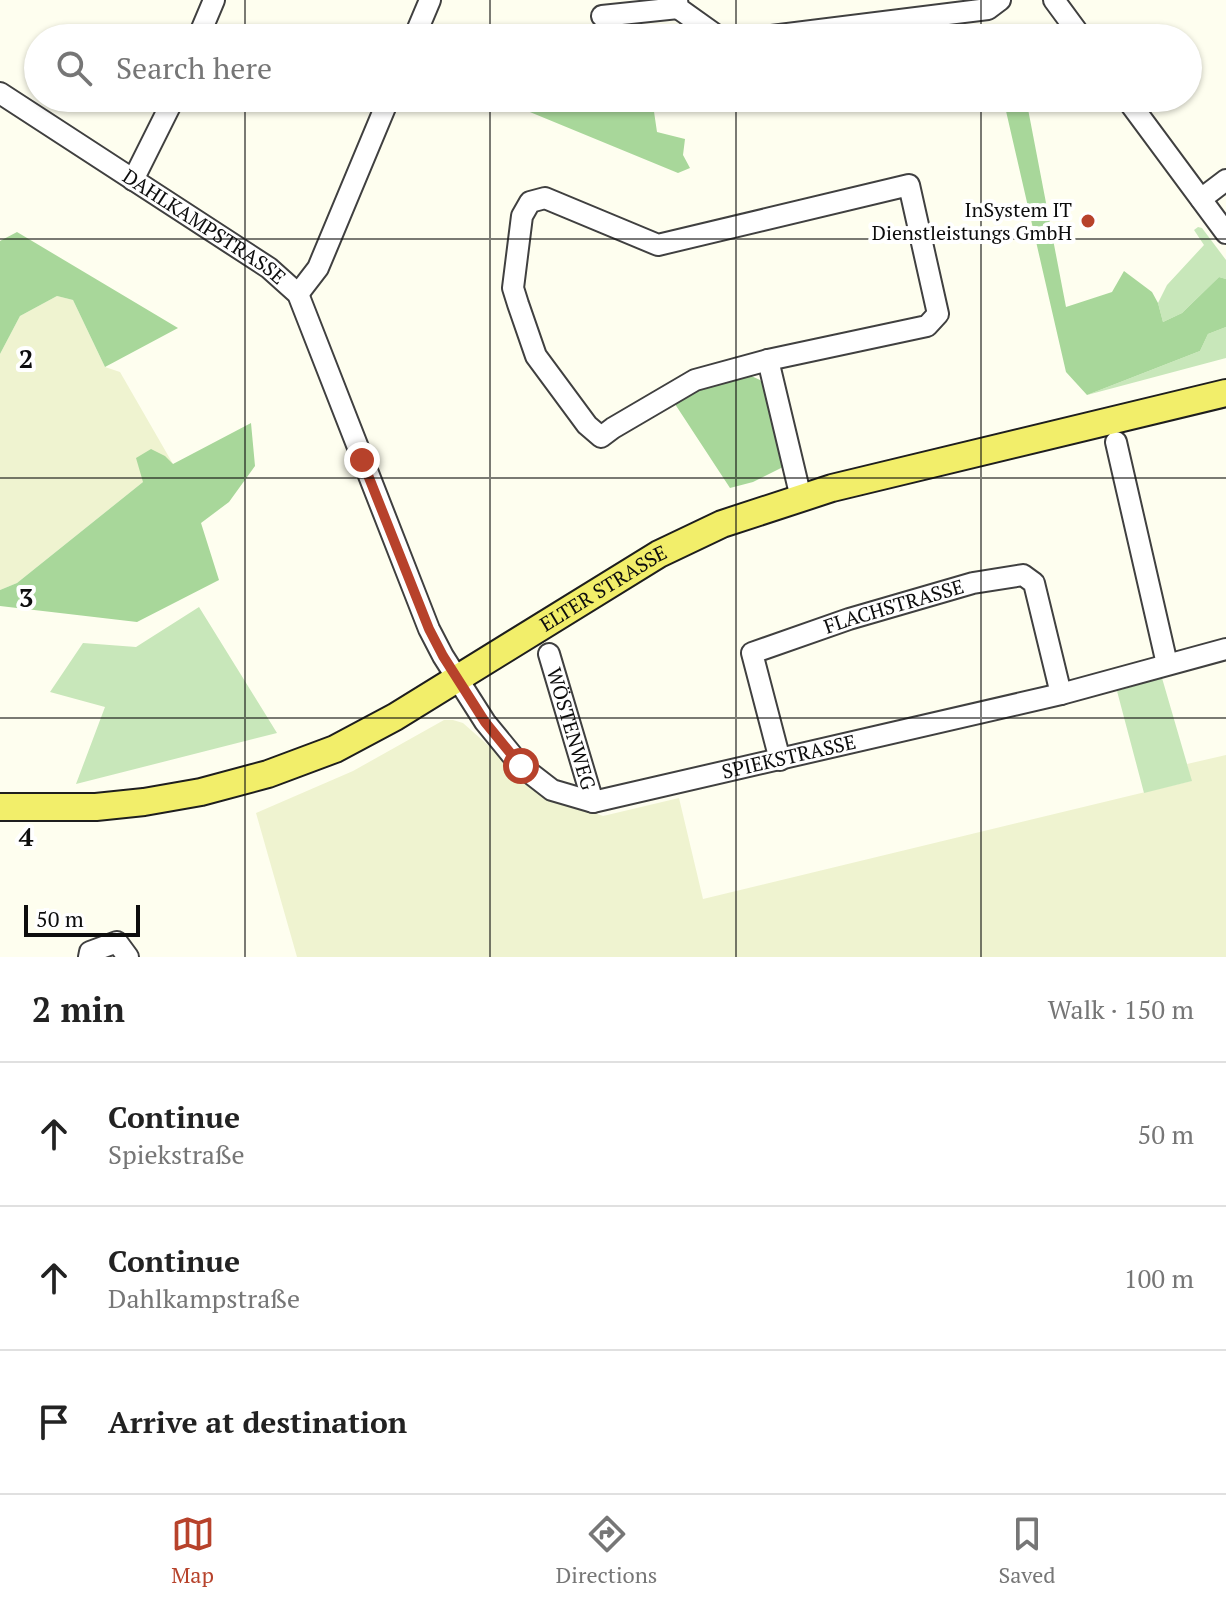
<!DOCTYPE html>
<html lang="en">
<head>
<meta charset="utf-8">
<style>
  :root { --surface:#fff; --page:#f6f6f6; --text:#222; --muted:#767676; --line:#e0e0e0; --accent:#b7422b }
  body { margin:0; font-family:"PT Serif",serif; background:var(--page); color:var(--text) }
  .scale { position:absolute; left:24px; bottom:20px; width:116px; box-sizing:border-box; padding-left:8px; border:4px solid #0d0d0d; border-top:0; font-size:22px; line-height:28px; white-space:nowrap; color:#0d0d0d; -webkit-text-stroke:6px #fff; paint-order:stroke }
  .stop { position:absolute; width:24px; height:24px; margin:-18px; border:6px solid #b7422b; border-radius:50%; background:#fff }
  .stop.end { background:#b7422b; border-color:#fff; box-shadow:0 2px 8px #0008 }
  .list { margin:0; padding:0; list-style:none }
  h2 { display:flex; justify-content:space-between; align-items:center; height:104px; margin:0; padding:0 32px; font-size:34px }
  h2 small { font-size:26px; font-weight:400; color:var(--muted) }
  .list li { display:grid; grid-template-columns:52px 1fr auto; gap:24px; align-items:center; box-sizing:border-box; height:144px; padding:0 32px; border-top:2px solid var(--line) }
  .list b { display:block; font-size:30px; white-space:nowrap }
  .list p { margin:0; font-size:26px; white-space:nowrap; color:var(--muted) }
  .list em { font-size:26px; font-style:normal; color:var(--muted) }
  .icon { flex:none; width:44px; height:44px; fill:none; stroke:currentColor; stroke-width:2; stroke-linecap:round; stroke-linejoin:round }
  .map { position:relative; flex:none; width:1226px; height:957px; overflow:hidden }
  .search { position:absolute; background:var(--surface); box-shadow:0 2px 6px #0004; left:24px; right:24px; top:24px; height:88px; display:flex; align-items:center; gap:20px; box-sizing:border-box; padding:0 28px; border-radius:44px; color:var(--muted); font-size:30px }
  .sheet { height:536px; background:var(--surface) }
  nav { display:flex; justify-content:space-around; align-items:center; box-sizing:border-box; height:112px; border-top:2px solid var(--line); background:var(--surface); font-size:22px; color:var(--muted) }
  nav a { display:grid; justify-items:center; gap:4px }
  nav .on { color:var(--accent) }
  .map>svg:first-child { display:block }
  .farmland { fill:#eff3d0 }
  .green { fill:#c8e7ba }
  .forest { fill:#a8d79a }
  .lines { fill:none; stroke-linecap:round; stroke-linejoin:round }
  .minor-casing { stroke:#404040; stroke-width:24 }
  .major-casing { stroke:#1e1e1e; stroke-width:30 }
  .minor { stroke:#fff; stroke-width:20 }
  .major { stroke:#f2ee6a; stroke-width:26 }
  .route { stroke:#b7422b; stroke-width:10 }
  .grid { fill:none; stroke:#0d0d0d; stroke-width:2; stroke-opacity:0.55 }
  .poi-dot { fill:#b7422b; stroke:#fff; stroke-width:3 }
  .labels { text-anchor:middle; stroke-width:8; stroke-linejoin:round; paint-order:stroke }
  .poi-label { font-size:20px; fill:#0d0d0d; stroke:#fff; text-anchor:end }
  .street-label { font-size:20px; fill:#0d0d0d; stroke:#fff }
  .grid-label { font-size:26px; text-anchor:middle; font-weight:bold; fill:#0d0d0d; stroke:#fff; stroke-width:8; stroke-linejoin:round; paint-order:stroke }
</style>
</head>
<body>
<div class="map">
<svg width="1226" height="957" viewBox="0 0 1226 957">
  <rect width="100%" height="100%" fill="#fefeef"/>
  <path class="farmland" d="M57 296 73 300 105 367 120 372 173 464 143 482 17 583 0 590V354L20 316Z
    M444 720H453L463 723 517 771 550 796 603 816 679 798 703 899 1191 781 1187 764 1226 755V957H297L256 813 353 771Z"/>
  <path class="green" d="M1198 227 1202 228 1226 260V279L1219 277 1182 313 1163 322 1158 303 1167 285 1204 245 1194 230Z
    M1226 327V358L1087 395 1200 351 1208 334Z
    M199 607 277 733 76 784 105 707 50 692 83 643 136 647Z
    M1162 678 1192 781 1144 793 1117 691Z"/>
  <path class="forest" d="M496 98H607L608 110 652 98 657 132 685 139 683 155 690 168 678 173Z
    M1003 98H1021L1028 109 1066 307 1112 292 1124 271 1152 292 1158 303 1163 322 1182 313 1219 277 1226 279V327L1208 334 1200 351 1087 395 1066 372Z
    M17 232 178 328 105 367 73 300 57 296 20 316 0 354V241Z
    M747 374 760 380 766 388 783 467 753 482 730 488 673 401 705 385Z
    M251 423 255 466 229 502 201 523 219 580 137 622 0 606V590L17 583 143 482 136 458 151 449 165 456 173 464Z"/>
  <g class="lines">
    <g class="minor-casing">
      <g id="minor">
        <path d="M677 0 678 8 720 38"/>
        <path d="M1054 0 1082 38"/>
        <path d="M602 16 678 8"/>
        <path d="M198 38 214 0"/>
        <path d="M414 38 430 0"/>
        <path d="M754 38 988 9 1000 0"/>
        <path id="s1" d="M0 93 269 268 298 294 429 629 443 656 485 722 521 766 552 790 593 802 1061 694 1226 649"/>
        <path d="M1126 98 1226 233"/>
        <path d="M133 180 174 98"/>
        <path d="M909 185 938 314 927 326 768 360 695 380 613 428 601 437 587 425 536 356 518 304 513 288 522 216 530 202 545 198 658 245Z"/>
        <path d="M1201 199 1226 180"/>
        <path d="M298 294 318 268 389 98"/>
        <path d="M768 360 801 498"/>
        <path d="M1116 442 1167 664"/>
        <path id="s2" d="M549 654 593 802"/>
        <path id="s3" d="M780 760 752 653 849 619 973 583 1023 575 1034 583 1061 694"/>
        <path d="M89 957 90 952 117 942 128 957"/>
      </g>
    </g>
    <g class="major-casing">
      <g id="major">
        <path id="s4" d="M0 807H96L144 802 201 792 268 774 335 749 395 717 659 554 722 524 832 488 1226 393"/>
      </g>
    </g>
    <use href="#minor" class="minor"/>
    <use href="#major" class="major"/>
  </g>
  <g class="lines">
    <path class="route" d="M362 460 429 629 443 656 485 722 521 766"/>
  </g>
  <path class="grid" d="M245 0V38M490 0V38M736 0V38M981 0V38M245 98V957M490 98V957M736 98V957M981 98V957M0 239H1226M0 478H1226M0 718H1226"/>
  <circle class="poi-dot" cx="1088" cy="221" r="8"/>
  <g class="labels">
    <g class="poi-label">
      <text x="1072" y="217">InSystem IT<tspan x="1072" dy="23">Dienstleistungs GmbH</tspan></text>
    </g>
    <g class="street-label">
      <text dy="7" stroke="none"><textPath href="#s1" startOffset="244">DAHLKAMPSTRASSE</textPath></text>
      <text dy="7" stroke="none"><textPath href="#s4" startOffset="656">ELTER STRASSE</textPath></text>
      <text dy="7" stroke="none"><textPath href="#s3" startOffset="260">FLACHSTRASSE</textPath></text>
      <text dy="7" stroke="none"><textPath href="#s2" startOffset="78">WÖSTENWEG</textPath></text>
      <text dy="7" stroke="none"><textPath href="#s1" startOffset="1168">SPIEKSTRASSE</textPath></text>
    </g>
  </g>
  <g class="grid-label">
    <text x="26" y="368">2</text>
    <text x="26" y="607">3</text>
    <text x="26" y="846">4</text>
  </g>
</svg>
<div class="scale">50 m</div>
<div class="stop" style="left:521px;top:766px"></div>
<div class="stop end" style="left:362px;top:460px"></div>
<div class="search"><svg class="icon" aria-label="search" viewBox="0 0 24 24"><circle cx="10" cy="10" r="6"/><path d="M15 15l6 6"/></svg>Search here</div>
</div>
<section class="sheet">
<h2>2 min<small>Walk · 150 m</small></h2>
<ul class="list">
<li><svg class="icon" aria-label="ahead" viewBox="0 0 24 24"><path d="M12 20V5M6 11l6-6 6 6"/></svg><div><b>Continue</b><p>Spiekstraße</p></div><em>50 m</em></li>
<li><svg class="icon" aria-label="ahead" viewBox="0 0 24 24"><path d="M12 20V5M6 11l6-6 6 6"/></svg><div><b>Continue</b><p>Dahlkampstraße</p></div><em>100 m</em></li>
<li><svg class="icon" aria-label="arrive" viewBox="0 0 24 24"><path d="M6 21V4h12l-3 4 3 4H6"/></svg><div><b>Arrive at destination</b></div></li>
</ul>
</section>
<nav>
<a class="on"><svg class="icon" aria-label="map" viewBox="0 0 24 24"><path d="M3 6l6-2 6 2 6-2v14l-6 2-6-2-6 2zM9 4v14M15 6v14"/></svg>Map</a>
<a><svg class="icon" aria-label="directions" viewBox="0 0 24 24"><path d="M12 3l9 9-9 9-9-9zM9 14v-3h6M13 9l2 2-2 2"/></svg>Directions</a>
<a><svg class="icon" aria-label="saved" viewBox="0 0 24 24"><path d="M7 4h10v16l-5-4-5 4z"/></svg>Saved</a>
</nav>
</body>
</html>
